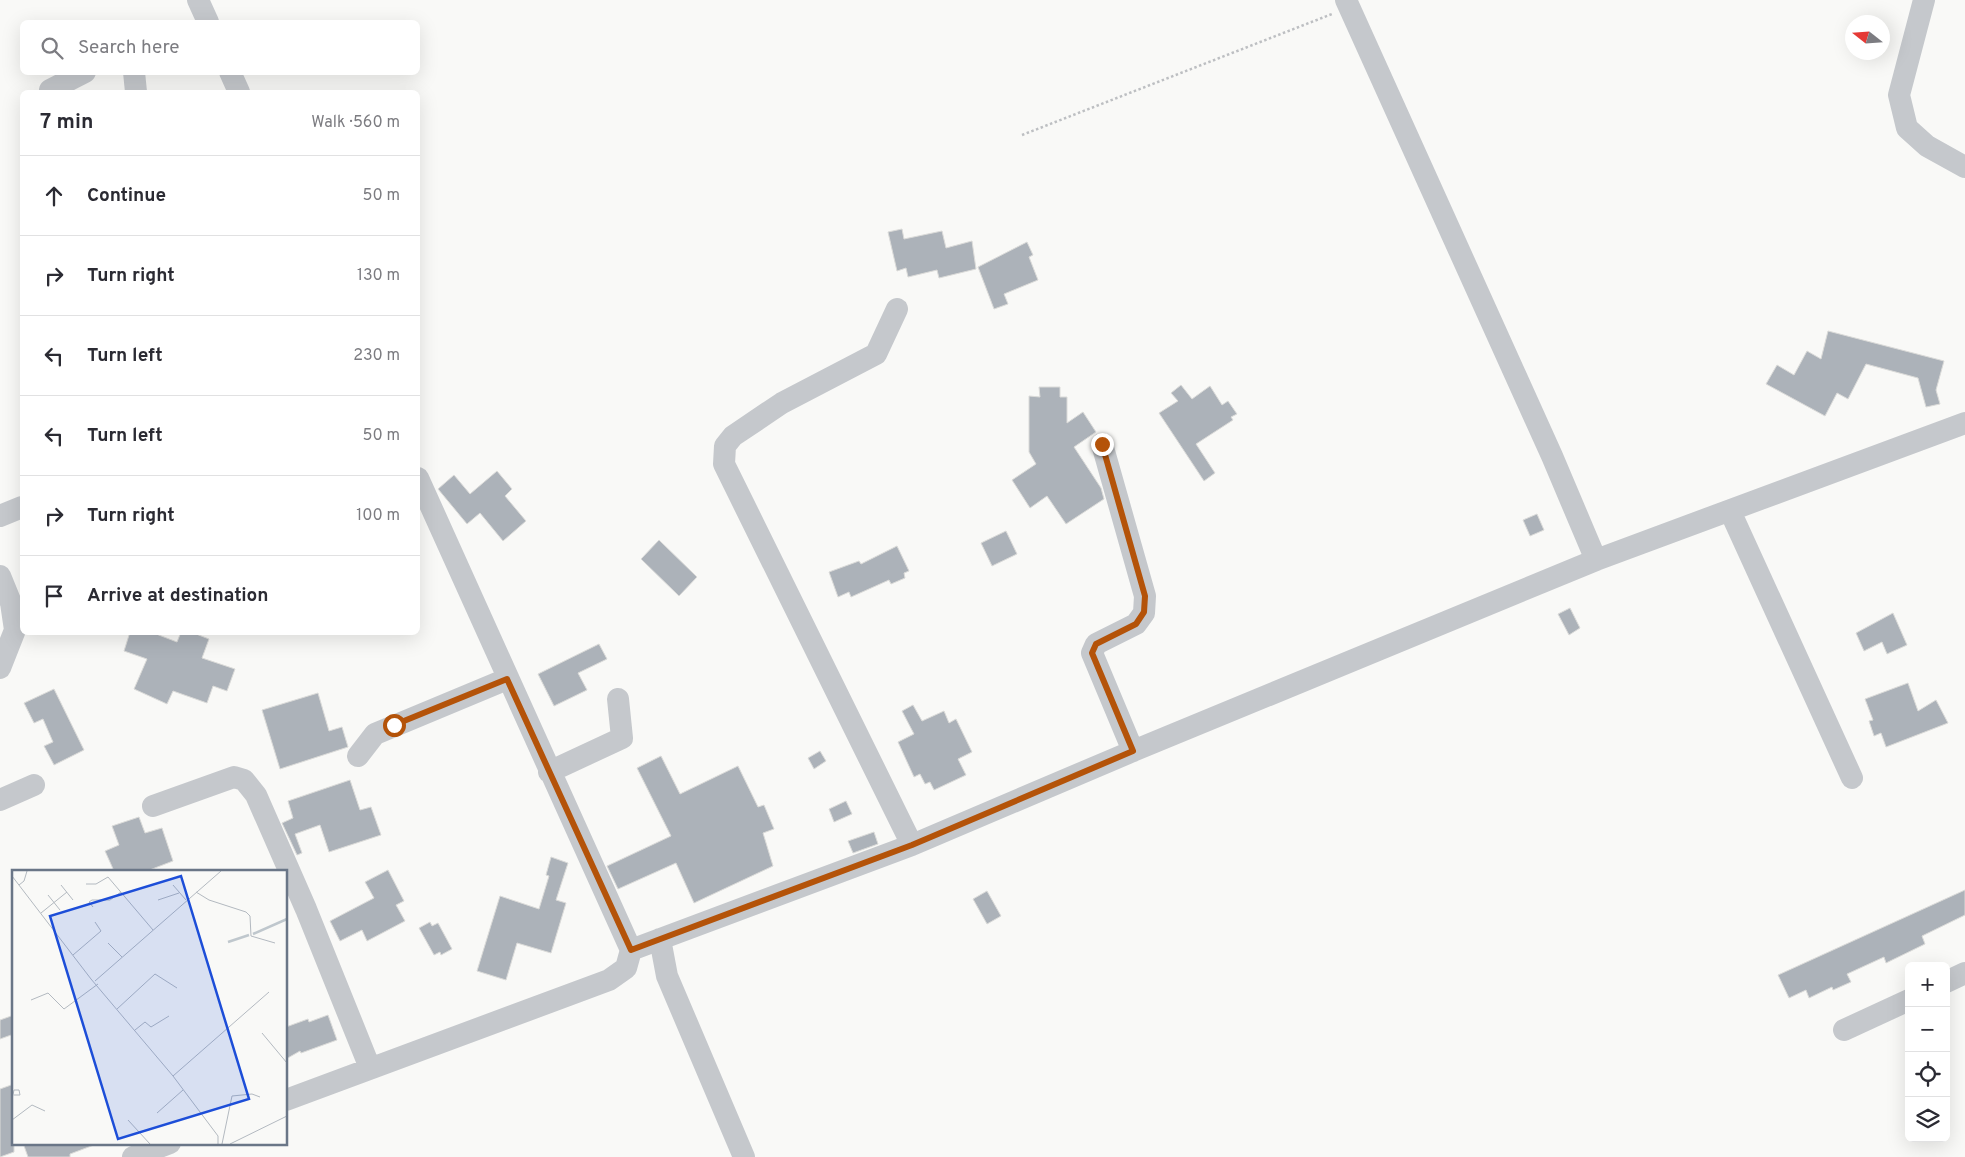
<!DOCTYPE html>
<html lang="en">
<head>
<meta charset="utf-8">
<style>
  :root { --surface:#fff; --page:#f7f7f7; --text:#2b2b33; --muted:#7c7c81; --line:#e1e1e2 }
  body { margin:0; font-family:Overpass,sans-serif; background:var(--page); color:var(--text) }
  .controls { position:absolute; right:15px; bottom:15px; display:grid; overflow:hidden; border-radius:8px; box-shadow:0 5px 20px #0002 }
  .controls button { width:45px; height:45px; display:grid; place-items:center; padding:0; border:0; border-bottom:1px solid var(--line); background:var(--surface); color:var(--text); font:25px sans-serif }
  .compass { position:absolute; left:1845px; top:15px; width:45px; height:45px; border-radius:50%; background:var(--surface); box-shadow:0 5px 20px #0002; rotate:287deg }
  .stop { position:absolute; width:15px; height:15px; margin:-11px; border:4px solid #b45309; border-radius:50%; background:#fff }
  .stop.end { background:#b45309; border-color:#fff; box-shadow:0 1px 5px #0008 }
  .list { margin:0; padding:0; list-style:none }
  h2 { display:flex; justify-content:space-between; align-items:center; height:65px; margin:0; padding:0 20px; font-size:21px }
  h2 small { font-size:16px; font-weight:400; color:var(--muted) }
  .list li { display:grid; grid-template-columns:32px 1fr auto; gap:15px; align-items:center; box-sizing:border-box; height:80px; padding:0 20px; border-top:1px solid var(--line) }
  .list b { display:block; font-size:19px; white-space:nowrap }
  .list em { font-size:16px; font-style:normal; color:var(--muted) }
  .icon { flex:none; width:28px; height:28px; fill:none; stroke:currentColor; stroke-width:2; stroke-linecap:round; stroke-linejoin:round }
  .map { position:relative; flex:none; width:1965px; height:1157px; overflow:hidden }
  .search { position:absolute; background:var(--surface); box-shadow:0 5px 20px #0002; left:20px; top:20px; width:400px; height:55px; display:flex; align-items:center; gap:12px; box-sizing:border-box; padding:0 18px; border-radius:8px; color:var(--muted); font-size:19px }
  .panel { position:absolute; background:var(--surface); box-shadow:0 5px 20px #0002; left:20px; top:90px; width:400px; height:545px; border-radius:8px }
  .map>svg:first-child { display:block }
  .building { fill:#acb2b9; stroke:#dbdbd9 }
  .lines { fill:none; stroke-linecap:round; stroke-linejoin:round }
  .path { stroke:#bdbfc2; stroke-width:2.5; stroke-dasharray:2.5 2.5; stroke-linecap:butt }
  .minor { stroke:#c5c8cc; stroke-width:22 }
  .route { stroke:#b45309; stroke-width:6 }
  .inset-river { fill:none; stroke:#bfc7cd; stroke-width:2.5 }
  .inset-road { fill:none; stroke:#b3b9c0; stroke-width:1 }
  .view { fill:#1d4ed8; fill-opacity:0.15; stroke:#1d4ed8; stroke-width:2.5 }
  .inset-edge { fill:none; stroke:#6a7687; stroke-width:2.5 }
</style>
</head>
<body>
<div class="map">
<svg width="1965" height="1157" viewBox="0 0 1965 1157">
  <rect width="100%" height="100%" fill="#f9f9f7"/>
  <path class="building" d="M902 229 904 239 942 231 946 248 972 241 976 269 939 278 937 270 908 277 906 268 897 271 888 232Z
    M1027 242 1033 255 1029 257 1038 280 1004 294 1008 304 994 309 978 267Z
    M1828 331 1944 361 1936 390 1940 404 1926 407 1918 378 1866 364 1848 399 1837 393 1825 416 1766 384 1777 365 1794 375 1807 351 1821 359Z
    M1181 385 1192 399 1210 386 1222 405 1228 401 1237 414 1231 417 1233 420 1196 444 1215 473 1204 481 1159 413 1178 401 1171 393Z
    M1039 387H1060V397H1067V423L1083 412 1096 432 1074 447 1101 488 1104 499 1066 524 1047 496 1030 508 1012 480 1036 464 1029 452V396L1040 397Z
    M497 471 512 489 505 496 526 521 503 541 480 513 467 524 438 489 454 475 470 494Z
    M1537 514 1544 530 1530 536 1523 520Z
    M1006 531 1017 554 992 566 981 543Z
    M659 540 697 577 679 596 641 559Z
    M897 546 909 571 904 573 905 578 891 584 889 580 851 597 849 592 838 597 829 572 859 561 861 564Z
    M1570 608 1580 628 1569 635 1558 614Z
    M1893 613 1907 645 1887 654 1882 642 1864 651 1856 633Z
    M130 632H151L177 642 181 632H191L209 639 202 658 235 669 227 691 213 686 207 703 173 691 167 704 134 689 147 659 124 651Z
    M599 644 607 659 578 673 587 690 554 706 538 674Z
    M1908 683 1918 711 1936 700 1948 723 1886 747 1881 733 1874 736 1869 721 1873 720 1865 699Z
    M54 689 84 750 54 765 44 746 53 742 43 719 34 723 24 703Z
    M318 693 329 731 342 727 348 747 280 769 262 710Z
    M913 705 922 721 944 711 949 723 956 719 972 752 958 759 966 775 934 790 930 782 925 784 920 774 914 777 898 742 914 734 902 711Z
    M820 751 826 761 814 769 808 758Z
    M661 756 680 794 738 766 758 807 764 805 774 829 763 833 773 866 694 903 676 863 618 889 607 866 671 836 637 768Z
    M350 780 360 810 371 807 381 835 329 852 320 825 295 834 302 853 297 855 282 823 293 818 288 801Z
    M846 801 852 814 834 822 829 809Z
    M139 817 145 833 162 828 173 861 147 871H114L105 851 119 845 112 826Z
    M874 832 878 844 853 853 848 841Z
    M551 857 568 863 556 900 566 903 551 953 517 943 506 980 477 971 500 896 539 909 549 876 546 875Z
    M388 870 404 901 396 905 405 921 367 941 362 930 340 941 330 921 374 898 365 882Z
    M1965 890V915L1922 936 1925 944 1886 963 1884 957 1847 974 1851 982 1833 990 1832 987 1809 998 1806 990 1789 998 1778 975Z
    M987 891 1001 916 987 924 973 899Z
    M430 922 432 926 438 923 452 949 441 955 440 952 434 955 419 928Z
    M14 1015V1034L0 1039V1020Z
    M328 1015 337 1040 301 1053 300 1051 286 1059V1027L308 1019 309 1022Z
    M14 1084V1152L0 1157V1089Z
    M23 1143H93L94 1145 70 1154V1157H28Z"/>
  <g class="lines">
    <path class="path" d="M1022 135 1332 14"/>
    <path class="minor" d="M198 0 208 22
      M1346 0 1552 456 1596 560
      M1924 0 1899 95 1907 128 1927 146 1965 167
      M134 72 136 92
      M230 72 239 92
      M50 90 85 72
      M897 309 876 354 782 403 733 436 725 446 724 464 912 845
      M1102 444 1145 596 1144 613 1136 624 1096 644 1092 653 1133 751
      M1730 511 1852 778
      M0 516 22 507
      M0 576 11 603 15 630 0 668
      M358 756 375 734 507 679
      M549 772 622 738 618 699
      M0 800 34 785
      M153 806 234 777 244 780 256 795 306 909 370 1068
      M660 939 667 976 744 1157
      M631 950 912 845 1133 751 1596 560 1965 423
      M1946 982 1965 973
      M1844 1030 1909 1000
      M286 1100 609 980 626 968 631 950 418 478
      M133 1157 170 1143"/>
  </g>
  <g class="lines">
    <path class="route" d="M394 725 507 679 631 950 912 845 1133 751 1092 653 1096 644 1136 624 1144 612 1145 596 1102 444"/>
  </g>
  <g transform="translate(12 870)">
    <rect width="275" height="275" fill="#f9f9f7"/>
    <path class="inset-river" d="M241 64 275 49M216 72 237 65"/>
    <path class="inset-road" d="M0 6 79 109 161 206 206 266V274M74 14H84L96 7 141 60M7 15 12 11 15 1M49 15 61 30M161 15 174 30M184 22 197 30 234 42 238 46 239 66 263 73M36 25 48 40M146 30 167 23M81 37 77 32 80 30H98L109 22M29 43 55 22M96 73 110 87M61 85 89 61 83 52M83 111 209 1M19 130 36 123 52 139 86 114M105 139 143 104 165 118M123 160 133 152 139 157 157 146M250 163 275 193M161 206 257 122M0 229 2 220H7L8 225H2M145 243 171 220M0 250 20 235 33 241M116 250 138 274M210 274 220 226 240 224 248 227M218 274 275 246"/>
    <path class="view" d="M169 6 237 229 106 269 38 46Z"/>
    <rect width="275" height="275" class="inset-edge"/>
  </g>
</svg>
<div class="controls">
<button>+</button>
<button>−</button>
<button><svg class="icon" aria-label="locate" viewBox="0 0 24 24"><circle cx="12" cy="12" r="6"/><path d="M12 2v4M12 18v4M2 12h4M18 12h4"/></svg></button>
<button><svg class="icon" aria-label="layers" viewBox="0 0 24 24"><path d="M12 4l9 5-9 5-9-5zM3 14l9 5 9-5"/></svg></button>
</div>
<svg class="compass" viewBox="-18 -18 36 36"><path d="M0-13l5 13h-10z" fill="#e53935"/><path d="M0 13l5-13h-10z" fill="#7c7c81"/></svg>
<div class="stop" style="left:394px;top:725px"></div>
<div class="stop end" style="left:1102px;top:444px"></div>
<div class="search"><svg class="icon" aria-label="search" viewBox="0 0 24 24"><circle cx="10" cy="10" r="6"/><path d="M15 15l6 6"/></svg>Search here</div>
<section class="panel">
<h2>7 min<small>Walk · 560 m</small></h2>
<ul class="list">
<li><svg class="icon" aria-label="ahead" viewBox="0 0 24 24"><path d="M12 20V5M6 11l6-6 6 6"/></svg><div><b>Continue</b></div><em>50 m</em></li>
<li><svg class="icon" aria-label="right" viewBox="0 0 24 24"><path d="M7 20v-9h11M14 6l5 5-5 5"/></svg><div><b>Turn right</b></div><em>130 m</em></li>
<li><svg class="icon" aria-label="left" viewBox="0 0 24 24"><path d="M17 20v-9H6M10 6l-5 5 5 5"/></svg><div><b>Turn left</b></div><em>230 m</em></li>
<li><svg class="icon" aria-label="left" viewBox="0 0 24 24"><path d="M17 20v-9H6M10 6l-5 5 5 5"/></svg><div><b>Turn left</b></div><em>50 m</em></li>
<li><svg class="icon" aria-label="right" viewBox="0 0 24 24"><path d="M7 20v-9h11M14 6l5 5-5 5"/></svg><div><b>Turn right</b></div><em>100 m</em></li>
<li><svg class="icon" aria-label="arrive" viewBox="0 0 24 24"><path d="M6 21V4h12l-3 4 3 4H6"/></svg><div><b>Arrive at destination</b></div></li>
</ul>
</section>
</div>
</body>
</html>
